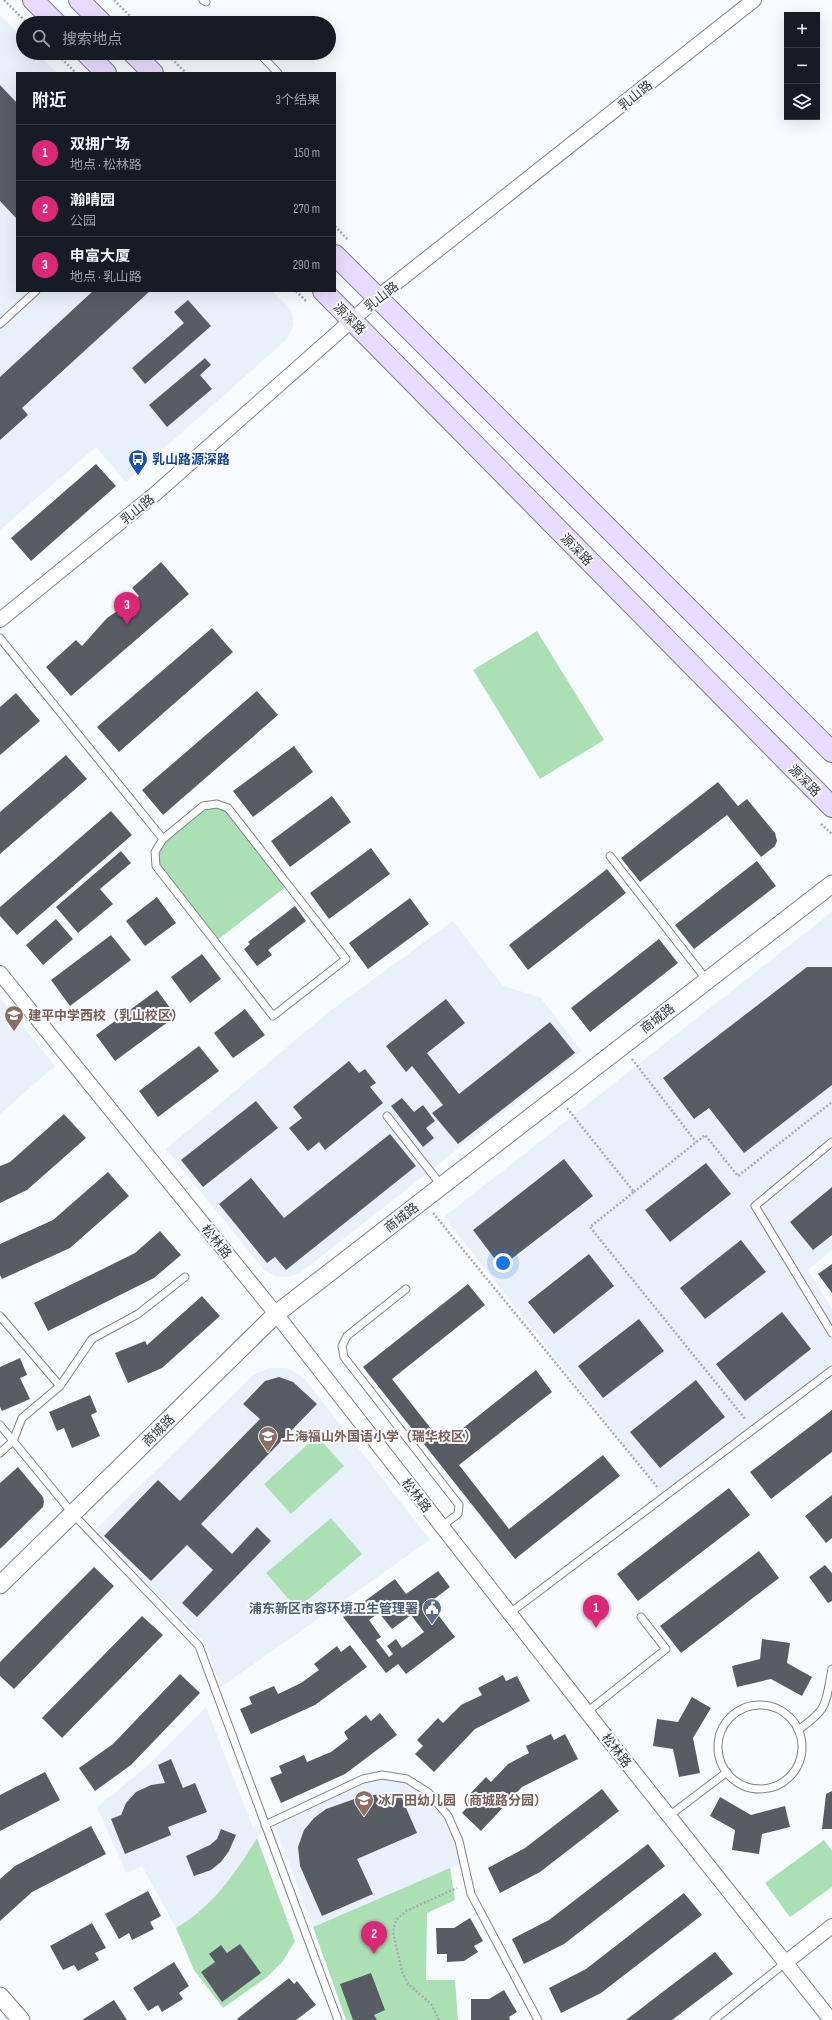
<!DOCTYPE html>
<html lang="zh">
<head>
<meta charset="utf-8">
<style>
  :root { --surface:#171b24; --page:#242831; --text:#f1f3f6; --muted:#9ea1a6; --line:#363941; --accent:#db2777 }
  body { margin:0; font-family:"Sofia Sans Condensed","Noto Sans SC",sans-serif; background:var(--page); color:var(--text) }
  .controls { position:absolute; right:12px; top:12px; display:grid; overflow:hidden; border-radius:0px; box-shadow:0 4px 16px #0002 }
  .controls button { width:36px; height:36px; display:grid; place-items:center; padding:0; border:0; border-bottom:1px solid var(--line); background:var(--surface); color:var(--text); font:20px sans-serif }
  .you { position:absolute; left:503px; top:1263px; width:14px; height:14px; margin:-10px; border:3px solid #fff; border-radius:50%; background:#1a73e8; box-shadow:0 0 0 6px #1a73e833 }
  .badge { display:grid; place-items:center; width:26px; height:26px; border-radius:50%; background:var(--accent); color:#fff; font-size:13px; font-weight:700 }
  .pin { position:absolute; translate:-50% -33px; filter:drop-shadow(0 1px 2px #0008) }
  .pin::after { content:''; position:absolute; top:21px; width:14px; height:12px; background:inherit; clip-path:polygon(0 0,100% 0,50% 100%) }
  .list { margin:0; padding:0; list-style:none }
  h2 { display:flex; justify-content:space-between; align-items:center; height:52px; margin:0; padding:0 16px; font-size:17px }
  h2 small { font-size:13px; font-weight:400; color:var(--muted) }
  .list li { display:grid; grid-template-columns:26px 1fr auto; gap:12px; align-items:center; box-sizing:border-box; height:56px; padding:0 16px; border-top:1px solid var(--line) }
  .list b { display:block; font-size:15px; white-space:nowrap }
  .list p { margin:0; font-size:13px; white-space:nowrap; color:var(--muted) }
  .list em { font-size:13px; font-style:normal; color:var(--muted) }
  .icon { flex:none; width:22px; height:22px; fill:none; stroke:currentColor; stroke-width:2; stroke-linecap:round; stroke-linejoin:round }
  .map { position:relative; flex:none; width:832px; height:2020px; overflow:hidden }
  .search { position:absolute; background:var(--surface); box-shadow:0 4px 16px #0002; left:16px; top:16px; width:320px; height:44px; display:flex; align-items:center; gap:10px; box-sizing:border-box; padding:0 14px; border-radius:22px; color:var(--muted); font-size:15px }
  .panel { position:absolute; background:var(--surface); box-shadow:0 4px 16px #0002; left:16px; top:72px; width:320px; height:220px; border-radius:0px }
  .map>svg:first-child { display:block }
  .built { fill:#eaf0f9 }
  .green { fill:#abe0b5 }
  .building { fill:#585d64; fill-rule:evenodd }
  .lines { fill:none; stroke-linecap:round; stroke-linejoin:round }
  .service-casing { stroke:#7c828a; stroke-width:9 }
  .minor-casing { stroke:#7c828a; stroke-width:16 }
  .tertiary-casing { stroke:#7c828a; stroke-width:19 }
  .secondary-casing { stroke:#7c828a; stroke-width:22 }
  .path { stroke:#aaacaf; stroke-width:2.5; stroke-dasharray:2 2; stroke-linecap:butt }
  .service { stroke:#fff; stroke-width:7 }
  .minor { stroke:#fff; stroke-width:14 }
  .tertiary { stroke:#fff; stroke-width:17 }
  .secondary { stroke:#e8dcfe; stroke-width:20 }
  .labels { text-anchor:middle; stroke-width:4; stroke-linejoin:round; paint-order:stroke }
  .street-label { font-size:13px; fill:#383a3d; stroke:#f8fbfe }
  .transit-label { font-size:13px; font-weight:bold; fill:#164399; stroke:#f8fbfe; text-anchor:start }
  .education-label { font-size:13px; font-weight:bold; fill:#785e54; stroke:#f8fbfe; text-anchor:start }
  .service-label { font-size:13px; font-weight:bold; fill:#4e5e75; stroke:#f8fbfe; text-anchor:end }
</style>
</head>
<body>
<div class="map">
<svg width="832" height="2020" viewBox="0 0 832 2020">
  <rect width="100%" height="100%" fill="#f8fbfe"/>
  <path class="built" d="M0 15 23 38V53H37L57 73H17V291H272L291 310 294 325 286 340 126 482 96 447 0 530Z
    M832 912V1250L808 1270 832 1309V1370L665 1496 444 1217Z
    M453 921 503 986 540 997 582 1051 299 1274 287 1277 275 1276 264 1270 166 1149 330 1011Z
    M0 998 55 1066 0 1114Z
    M269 1368H286L303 1377 430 1540 221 1687 204 1642 95 1530 253 1375Z
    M206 1707 253 1828 280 1818 363 1779 382 1775 407 1779 429 1793 448 1816 464 1862 313 1927 273 1821 265 1825 237 1871 219 1893 191 1919 176 1928 142 1866 126 1873 97 1807 147 1766Z"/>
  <path class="green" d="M537 631 604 740 540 779 473 670Z
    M203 807 228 808 288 885 215 942 156 866 155 852 163 839Z
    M317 1436 344 1466 291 1514 264 1484Z
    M331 1518 362 1554 297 1609 266 1573Z
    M257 1838 295 1941 283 1961 267 1977 223 2008 194 1970 176 1928C212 1907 235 1874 257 1838Z
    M824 1840 832 1851V1887L790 1917 765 1883Z
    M450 1868 455 1900 427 1913 426 1980H455L458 2020H346L313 1927Z"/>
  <path class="building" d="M0 85 17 103V219L0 201Z
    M93 291H150L22 408 28 415 0 440V377Z
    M188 300 211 326 145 384 132 368 184 323 174 312Z
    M205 358 211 365 200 375 212 389 167 427 149 405Z
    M96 464 116 486 31 561 11 538Z
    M161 562 189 594 71 696 46 667 76 640 82 646 107 618 139 596 132 588Z
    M212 628 233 652 119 752 97 727Z
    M257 691 278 715 163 815 142 790Z
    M16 693 40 721 0 755V707Z
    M294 746 313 772 253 817 233 791Z
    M66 755 87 779 0 854V812Z
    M718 782 738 806 747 799 775 833 777 841 775 846 761 857 727 815 640 882 621 858Z
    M332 796 351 822 290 867 271 841Z
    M111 811 132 835 17 935 0 916V907Z
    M371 848 390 874 329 919 310 893Z
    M121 851 131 863 100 889 113 904 78 933 56 907Z
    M757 861 776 886 694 949 675 925Z
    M607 869 626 893 528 970 509 945Z
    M157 897 176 923 145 946 126 921Z
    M410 898 429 924 368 969 349 943Z
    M295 906 306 921 268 950 272 955 257 966 244 949 250 944 248 942Z
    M56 919 73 939 43 965 26 945Z
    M111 935 131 960 70 1006 51 980Z
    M659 939 678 963 590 1032 571 1008Z
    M202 954 221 979 190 1003 171 977Z
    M807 967H832V1085L744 1153 709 1108 694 1119 663 1078Z
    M157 990 176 1016 115 1061 96 1035Z
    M446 999 465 1023 427 1053 459 1094 550 1022 575 1053 458 1144 432 1113 443 1105 412 1066 406 1072 386 1046Z
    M245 1009 265 1035 233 1058 214 1033Z
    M199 1046 219 1071 158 1117 139 1091Z
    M349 1061 359 1073 365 1069 376 1083 370 1087 383 1103 325 1150 319 1142 308 1151 289 1128 302 1118 293 1107Z
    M402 1098 414 1112 423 1105 435 1121 426 1128 434 1138 423 1147 391 1106Z
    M256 1101 278 1128 203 1187 181 1160Z
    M64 1114 86 1138 27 1190 0 1203V1166L10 1162Z
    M390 1134 416 1166 286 1270 275 1257 267 1263 219 1204 251 1178 284 1218Z
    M564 1159 593 1196 501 1267 473 1230Z
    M706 1163 731 1194 670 1242 645 1210Z
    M108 1172 129 1196 70 1248 2 1279 0 1275V1244L53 1220Z
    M832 1187V1235L813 1250 790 1222Z
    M160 1231 181 1255 154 1278 48 1331 34 1303 135 1253Z
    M741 1240 766 1272 705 1319 680 1288Z
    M589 1254 614 1286 554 1334 528 1302Z
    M832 1264V1293L818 1274Z
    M468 1284 485 1305 392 1379 443 1444 536 1370 552 1392 459 1465 509 1529 603 1455 620 1476 515 1559 363 1367Z
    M202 1296 220 1316 162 1368 128 1383 115 1353 145 1341 147 1345Z
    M782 1312 811 1349 745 1401 716 1364Z
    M639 1319 664 1351 603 1398 578 1366Z
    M20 1358 27 1375 20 1378 30 1399 2 1411 0 1407V1367Z
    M279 1377 293 1382 317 1404 201 1524 232 1554 257 1527 271 1541 197 1617 182 1603 213 1570 187 1545 151 1581 104 1536 158 1480 180 1501 260 1419 243 1404 265 1381Z
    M696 1380 725 1417 660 1468 630 1432Z
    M90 1395 97 1412 91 1415 100 1436 72 1448 64 1428 57 1431 49 1412Z
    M832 1410V1452L771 1499 750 1472Z
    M18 1467 43 1497 44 1502 43 1507 0 1549V1483Z
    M729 1488 750 1515 638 1601 617 1574Z
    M832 1495V1538L826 1543 805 1516Z
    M759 1551 779 1578 681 1653 660 1626Z
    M825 1565 832 1573V1601L828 1603 809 1577Z
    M94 1567 114 1586 14 1689 0 1676V1662Z
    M438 1571 450 1587 429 1603 455 1637 406 1674 398 1664 386 1673 343 1617 395 1579 406 1594ZM379 1613 392 1629 411 1615 424 1632 402 1648 396 1639 387 1646 393 1654 389 1657 376 1640 381 1637 369 1620Z
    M142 1616 163 1635 62 1738 42 1718Z
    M762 1639 790 1643 787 1663 812 1677 802 1696 771 1679 737 1687 732 1666 760 1659Z
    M350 1645 367 1667 315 1705 251 1734 240 1709 252 1704 249 1697 274 1686 278 1694 301 1683 319 1670 314 1664 337 1646 341 1652Z
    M180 1674 200 1693 131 1765 95 1791 79 1768 113 1744Z
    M503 1675 506 1681 517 1676 530 1701 475 1729 434 1772 415 1754 423 1746 417 1740 438 1718 443 1723 461 1705 482 1695 478 1688Z
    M692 1697 711 1708 693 1738 700 1773 679 1777 673 1749 653 1746 657 1719 678 1722Z
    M380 1713 397 1735 345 1774 281 1803 270 1778 282 1773 279 1766 304 1755 307 1762 331 1752 348 1739 344 1732 366 1715 371 1721Z
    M551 1734 554 1740 565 1734 578 1759 522 1787 481 1831 462 1813 470 1804 465 1799 486 1777 491 1782 508 1764 529 1753 526 1746Z
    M171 1759 183 1788 195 1783 207 1812 168 1827 171 1835 125 1854 111 1819 121 1815 126 1803 136 1792 151 1785 165 1783 158 1765Z
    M45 1772 60 1800 0 1831V1795Z
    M602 1789 619 1811 540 1872 500 1893 488 1868 525 1848Z
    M832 1791V1829H822L826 1794Z
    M383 1794H400L417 1833 357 1859 373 1894 322 1916 300 1866 298 1847 304 1830 314 1818 326 1809 363 1796Z
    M720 1797 751 1815 785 1806 790 1827 762 1834 759 1854 732 1850 735 1830 710 1816Z
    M91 1826 106 1854 32 1892 0 1921V1879L15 1866Z
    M221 1829 236 1835 229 1851 221 1862 211 1870 194 1876 186 1856 210 1845 217 1839Z
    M648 1844 665 1866 564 1944 524 1964 512 1939 549 1920Z
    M148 1891 161 1916 150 1922 154 1929 132 1940 129 1933 119 1939 105 1914Z
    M684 1893 702 1915 601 1993 561 2013 549 1988 586 1969Z
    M470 1918 483 1941 474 1946 478 1952 464 1961 447 1962V1954H437L436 1928H454Z
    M92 1923 106 1948 95 1953 99 1960 78 1971 74 1965 63 1970 50 1946Z
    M240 1944 261 1973 222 2002 201 1972 215 1962 209 1954 221 1945 227 1953Z
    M715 1952 733 1974 672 2020H626Z
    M174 1962 189 1986 179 1993 183 1999 162 2012 158 2005 148 2011 133 1988Z
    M371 1973 385 2010 374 2015 377 2020H353L340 1984Z
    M289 1978 294 1984 297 1981 316 2005 296 2020H238L237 2019Z
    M504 1990 517 2012 509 2017 510 2020H471V1999H489Z
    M114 2000 127 2020H82Z"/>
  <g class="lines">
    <g class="service-casing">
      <path id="service" d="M203 0 206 2
        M259 53 278 73
        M0 324 36 291
        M0 638 163 839
        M217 804 228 808 346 959 273 1016 156 866 155 852 163 839 203 806Z
        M610 856 706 979
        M387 1116 441 1185
        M832 1142 755 1206 832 1333
        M406 1289 347 1336 342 1346 344 1357 459 1505 458 1514 442 1526
        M0 1316 60 1386 22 1418 13 1441 0 1453
        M60 1386 92 1339 138 1314 185 1277
        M0 1425 73 1514 199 1646 338 2020
        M510 1613 832 1370
        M718 1747a42 42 0 1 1 84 0a42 42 0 1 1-84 0Z
        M587 1712 666 1649 641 1617
        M798 1730C829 1708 825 1705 832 1669
        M669 1816 727 1772
        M265 1825 363 1779 382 1775 407 1779 429 1793 448 1816 459 1841 471 1894 538 2020
        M714 2020 785 1963"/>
    </g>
    <g class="minor-casing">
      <path id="minor" d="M0 620 155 494 377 298 754 0
        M0 973 276 1314 611 1743 831 2020
        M785 1963 832 1926"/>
    </g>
    <g class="tertiary-casing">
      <path id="tertiary" d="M0 1585 276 1314 832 884
        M0 1996 21 2020"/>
    </g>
    <g class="secondary-casing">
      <path id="secondary" d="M33 0 56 23
        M79 0 102 23
        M86 53 106 73
        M133 53 153 73
        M335 255 832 752
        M323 291 832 807"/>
    </g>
    <path class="path" d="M4 0 27 23
      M114 0 137 23
      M56 53 76 73
      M166 53 186 73
      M335 226 348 240
      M296 291 307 302
      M821 824 832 834
      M632 1059 696 1142
      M567 1108 634 1192 590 1227 746 1420
      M634 1192 705 1135 738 1176 832 1102
      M433 1213 658 1488
      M439 2020 431 2004 408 1984 402 1972 393 1932 396 1920 406 1911 457 1888"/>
    <use href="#service" class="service"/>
    <use href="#minor" class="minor"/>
    <use href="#tertiary" class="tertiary"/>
    <use href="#secondary" class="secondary"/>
  </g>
  <defs>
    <g id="bus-pin" transform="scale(1)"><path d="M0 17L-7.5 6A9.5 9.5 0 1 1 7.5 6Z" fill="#1a4fb4" stroke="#f8fbfe"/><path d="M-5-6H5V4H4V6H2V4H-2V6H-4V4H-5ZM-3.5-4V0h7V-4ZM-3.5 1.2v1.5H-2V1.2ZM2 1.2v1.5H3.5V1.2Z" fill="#fff"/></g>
    <g id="school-pin" transform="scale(1)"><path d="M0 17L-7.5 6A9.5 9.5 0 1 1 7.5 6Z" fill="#8d6e63" stroke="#f8fbfe"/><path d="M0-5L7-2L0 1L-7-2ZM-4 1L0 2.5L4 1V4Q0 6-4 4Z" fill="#fff"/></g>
    <g id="civic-pin" transform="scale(1)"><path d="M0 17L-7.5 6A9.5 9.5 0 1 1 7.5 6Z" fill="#5c6f8a" stroke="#f8fbfe"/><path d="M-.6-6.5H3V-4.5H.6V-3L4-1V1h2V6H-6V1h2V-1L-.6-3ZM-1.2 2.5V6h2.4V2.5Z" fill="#fff"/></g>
  </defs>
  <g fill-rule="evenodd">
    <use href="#bus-pin" x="138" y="459"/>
    <use href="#school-pin" x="14" y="1015"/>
    <use href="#school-pin" x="268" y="1436"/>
    <use href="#civic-pin" x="432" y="1608"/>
    <use href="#school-pin" x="364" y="1800"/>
  </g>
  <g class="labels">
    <g class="street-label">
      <text transform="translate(635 95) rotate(-39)" y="5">乳山路</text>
      <text transform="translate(381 296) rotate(-38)" y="5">乳山路</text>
      <text transform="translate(350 318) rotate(45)" y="5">源深路</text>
      <text transform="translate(137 509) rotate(-39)" y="5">乳山路</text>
      <text transform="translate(577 549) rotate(45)" y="5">源深路</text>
      <text transform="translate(805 780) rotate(45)" y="5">源深路</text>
      <text transform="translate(657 1018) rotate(-38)" y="5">商城路</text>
      <text transform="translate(401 1217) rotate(-38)" y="5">商城路</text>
      <text transform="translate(217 1241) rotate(51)" y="5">松林路</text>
      <text transform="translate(158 1430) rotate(-45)" y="5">商城路</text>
      <text transform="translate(417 1495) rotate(52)" y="5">松林路</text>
      <text transform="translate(617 1750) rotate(52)" y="5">松林路</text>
    </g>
    <g class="transit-label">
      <text x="152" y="464">乳山路源深路</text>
    </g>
    <g class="education-label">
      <text x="28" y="1020">建平中学西校（乳山校区）</text>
      <text x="282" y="1441">上海福山外国语小学（瑞华校区）</text>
      <text x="378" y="1805">冰厂田幼儿园（商城路分园）</text>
    </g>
    <g class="service-label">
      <text x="418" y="1613">浦东新区市容环境卫生管理署</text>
    </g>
  </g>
</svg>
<div class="controls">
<button>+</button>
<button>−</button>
<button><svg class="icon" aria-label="layers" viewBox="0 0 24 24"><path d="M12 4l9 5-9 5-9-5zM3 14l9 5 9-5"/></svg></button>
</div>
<div class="you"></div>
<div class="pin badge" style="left:596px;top:1628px">1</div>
<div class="pin badge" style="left:374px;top:1954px">2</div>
<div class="pin badge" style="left:127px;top:625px">3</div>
<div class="search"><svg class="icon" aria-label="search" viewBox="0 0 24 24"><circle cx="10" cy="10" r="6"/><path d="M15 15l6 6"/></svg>搜索地点</div>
<section class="panel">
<h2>附近<small>3个结果</small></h2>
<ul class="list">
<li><span class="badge">1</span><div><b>双拥广场</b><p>地点 · 松林路</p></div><em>150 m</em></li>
<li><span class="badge">2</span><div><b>瀚晴园</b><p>公园</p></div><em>270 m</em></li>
<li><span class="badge">3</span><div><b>申富大厦</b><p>地点 · 乳山路</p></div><em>290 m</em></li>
</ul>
</section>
</div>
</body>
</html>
